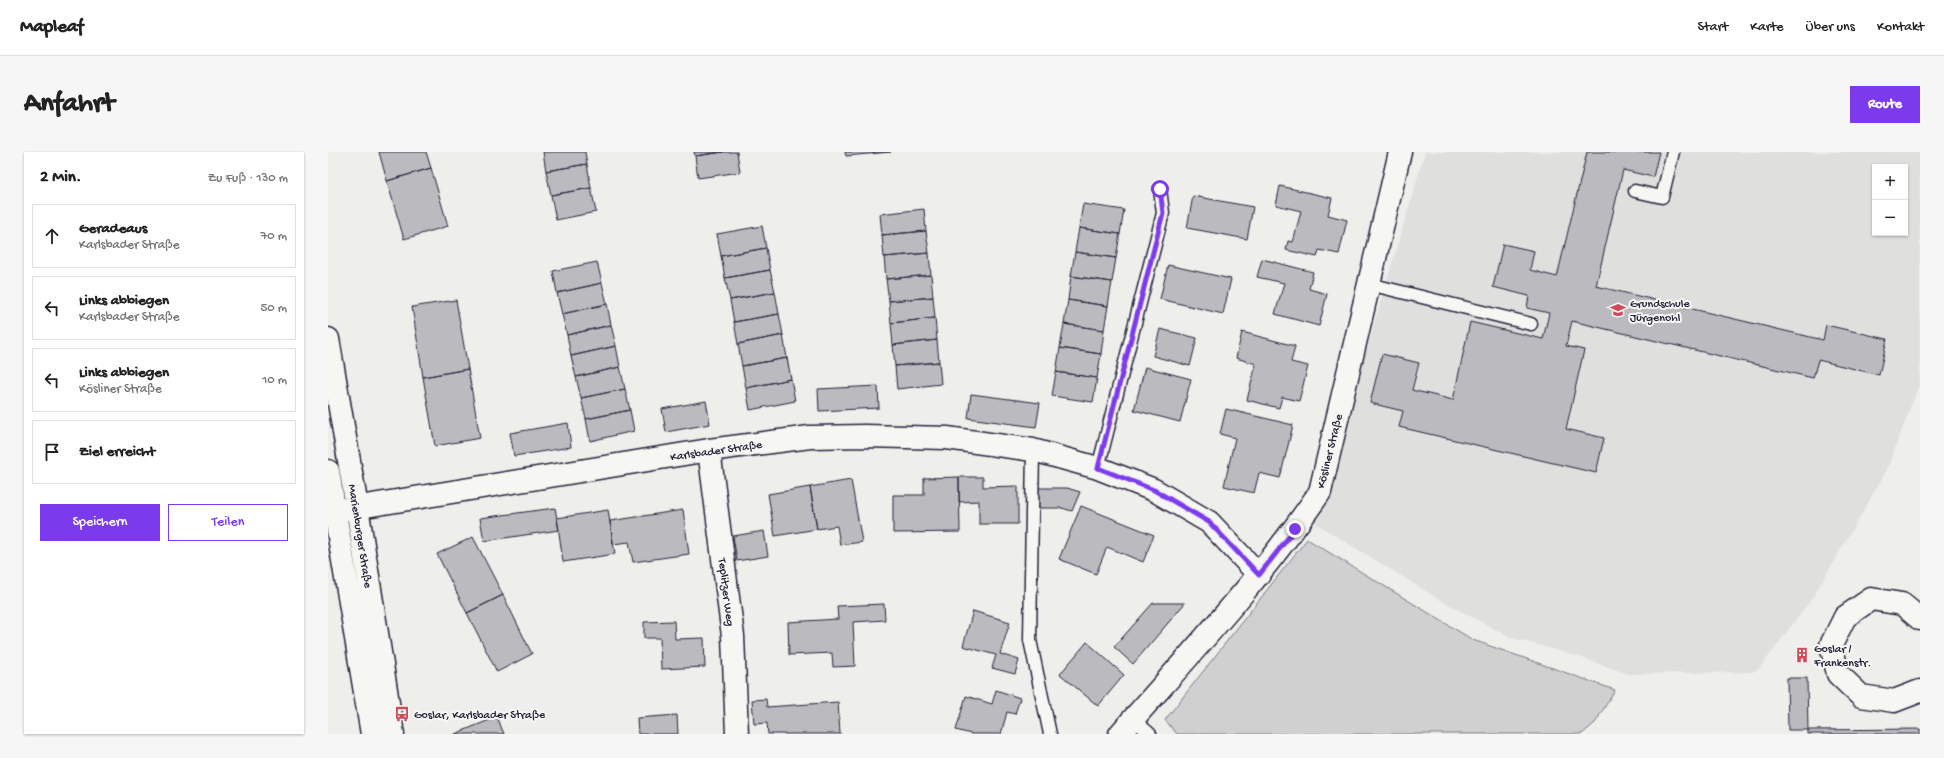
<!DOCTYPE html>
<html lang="de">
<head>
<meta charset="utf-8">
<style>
  :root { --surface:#fff; --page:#f6f6f6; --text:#222; --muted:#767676; --line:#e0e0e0; --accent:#7c3aed }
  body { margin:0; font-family:"Gochi Hand",sans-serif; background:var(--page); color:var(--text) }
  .controls { position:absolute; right:12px; top:12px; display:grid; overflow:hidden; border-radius:0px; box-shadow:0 1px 3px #0004 }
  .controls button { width:36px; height:36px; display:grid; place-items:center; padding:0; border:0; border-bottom:1px solid var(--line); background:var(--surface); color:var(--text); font:20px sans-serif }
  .stop { position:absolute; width:12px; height:12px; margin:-9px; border:3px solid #7c3aed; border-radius:50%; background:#fff }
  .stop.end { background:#7c3aed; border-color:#fff; box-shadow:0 1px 4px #0008 }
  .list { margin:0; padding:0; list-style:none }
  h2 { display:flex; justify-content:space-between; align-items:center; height:52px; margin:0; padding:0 16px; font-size:17px }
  h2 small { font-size:13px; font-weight:400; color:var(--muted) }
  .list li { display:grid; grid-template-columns:26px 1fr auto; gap:12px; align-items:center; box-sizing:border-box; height:64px; margin:0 8px 8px; padding:0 8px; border:1px solid var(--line); border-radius:0px }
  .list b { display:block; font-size:15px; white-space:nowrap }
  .list p { margin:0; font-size:13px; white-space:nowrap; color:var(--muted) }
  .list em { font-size:13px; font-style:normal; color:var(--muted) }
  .actions { display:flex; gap:8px; padding:12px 16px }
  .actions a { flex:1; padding:9px 0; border:1px solid var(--accent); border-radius:0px; text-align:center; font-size:14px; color:var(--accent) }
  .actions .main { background:var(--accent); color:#fff }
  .icon { flex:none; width:22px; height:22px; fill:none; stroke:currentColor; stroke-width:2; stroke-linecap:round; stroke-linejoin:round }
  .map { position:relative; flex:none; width:1592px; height:582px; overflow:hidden; border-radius:0px }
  header { display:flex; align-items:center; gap:24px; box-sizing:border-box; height:56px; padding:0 20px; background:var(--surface); border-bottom:1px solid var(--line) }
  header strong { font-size:19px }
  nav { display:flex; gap:22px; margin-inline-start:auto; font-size:14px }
  .intro { display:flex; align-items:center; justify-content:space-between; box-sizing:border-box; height:96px; padding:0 24px }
  h1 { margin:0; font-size:28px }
  .button { padding:10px 18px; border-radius:0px; background:var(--accent); color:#fff; font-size:14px; font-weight:700 }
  main { display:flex; gap:24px; padding:0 24px }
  aside { flex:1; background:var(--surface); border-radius:0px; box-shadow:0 1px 3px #0004 }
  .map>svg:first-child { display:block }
  .built { fill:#dfdfde; fill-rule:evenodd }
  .green { fill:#d0d0d1; stroke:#797986 }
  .building { fill:#bbbbbf; stroke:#22223b }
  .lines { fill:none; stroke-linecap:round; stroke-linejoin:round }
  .service-casing { stroke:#22223b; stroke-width:15 }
  .minor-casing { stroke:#22223b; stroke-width:25 }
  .tertiary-casing { stroke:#22223b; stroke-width:25 }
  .service { stroke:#f6f6f2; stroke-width:12 }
  .minor { stroke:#f6f6f2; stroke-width:22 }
  .tertiary { stroke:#f6f6f2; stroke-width:22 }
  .route { stroke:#7c3aed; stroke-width:5 }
  .labels { text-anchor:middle; stroke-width:4; stroke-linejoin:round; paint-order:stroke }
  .poi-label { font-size:12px; fill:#22223b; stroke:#f6f6f2; text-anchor:start }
  .street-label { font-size:12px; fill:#22223b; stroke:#f6f6f2 }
</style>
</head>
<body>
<header>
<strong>Mapleaf</strong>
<nav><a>Start</a><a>Karte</a><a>Über uns</a><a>Kontakt</a></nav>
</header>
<div class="intro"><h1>Anfahrt</h1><a class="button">Route</a></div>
<main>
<aside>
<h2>2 Min.<small>Zu Fuß · 130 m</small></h2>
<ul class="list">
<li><svg class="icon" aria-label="ahead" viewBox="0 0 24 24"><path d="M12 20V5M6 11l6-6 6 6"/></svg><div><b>Geradeaus</b><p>Karlsbader Straße</p></div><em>70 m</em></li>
<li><svg class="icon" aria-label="left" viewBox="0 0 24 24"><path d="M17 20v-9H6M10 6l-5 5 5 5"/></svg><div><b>Links abbiegen</b><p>Karlsbader Straße</p></div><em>50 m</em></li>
<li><svg class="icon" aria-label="left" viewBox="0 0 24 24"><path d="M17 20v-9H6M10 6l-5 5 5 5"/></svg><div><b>Links abbiegen</b><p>Kösliner Straße</p></div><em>10 m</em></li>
<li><svg class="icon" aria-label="arrive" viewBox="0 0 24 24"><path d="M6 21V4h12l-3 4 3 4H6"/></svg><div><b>Ziel erreicht</b></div></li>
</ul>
<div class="actions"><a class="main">Speichern</a><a>Teilen</a></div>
</aside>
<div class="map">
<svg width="1592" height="582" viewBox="0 0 1592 582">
  <rect width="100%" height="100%" fill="#eeeeeb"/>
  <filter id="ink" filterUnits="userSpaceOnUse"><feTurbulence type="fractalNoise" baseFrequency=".025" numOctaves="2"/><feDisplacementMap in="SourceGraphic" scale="8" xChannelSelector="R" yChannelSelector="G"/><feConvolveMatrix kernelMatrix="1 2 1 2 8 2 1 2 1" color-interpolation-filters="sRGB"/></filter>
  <g filter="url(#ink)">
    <path class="built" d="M1097 0H1592V230L1559 318 1485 445 1432 516 1424 520 1300 522 1252 505 1181 485 1109 446 987 371ZM1547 15H1577V81H1547Z"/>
    <path class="green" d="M979 387 1145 488 1287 538 1267 571 1254 582H849L837 568Z"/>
    <path class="building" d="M51 0H98L103 16 59 29Z
      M215 0H257L259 12 218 19Z
      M366 0H395L367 4Z
      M395 0H409L412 20 370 26 367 4Z
      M517 0H563L518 4Z
      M1259 0H1331L1325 25 1295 18 1268 134 1495 188 1498 173 1559 187 1551 223 1490 208 1485 226 1244 169 1238 194 1256 198 1238 277 1276 286 1268 321 1071 275 1075 259 1042 251 1054 202 1091 211 1084 238 1125 248 1142 170 1215 187 1221 161 1199 156 1201 144 1165 135 1175 92 1206 99 1202 118 1229 125Z
      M259 12 263 36 223 43 218 19Z
      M103 16 120 74 76 87 59 29Z
      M952 34 1004 46 1000 63 1019 68 1011 102 991 98 989 105 958 98 960 89 965 90 973 59 948 53Z
      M263 36 268 60 228 68 223 43Z
      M865 44 925 55 919 87 859 76Z
      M755 52 796 58 792 82 751 76Z
      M596 57 598 79 554 83 552 62Z
      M434 74 438 96 393 104 389 82Z
      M751 76 792 82 788 106 747 100Z
      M598 79 601 101 556 105 554 83Z
      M438 96 442 118 397 126 393 104Z
      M747 100 788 106 784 130 743 124Z
      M601 101 603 123 558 127 556 105Z
      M934 107 985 120 981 137 999 142 991 174 947 162 956 131 929 125Z
      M269 110 274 131 229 141 225 119Z
      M840 113 903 127 895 162 832 147Z
      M442 118 447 140 402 148 397 126Z
      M603 123 605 145 561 149 558 127Z
      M743 124 784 130 780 154 740 148Z
      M274 131 279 152 234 162 229 141Z
      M447 140 451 162 406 170 402 148Z
      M605 145 607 166 563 171 561 149Z
      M128 148 140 217 95 225 84 155Z
      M740 148 780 154 776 178 736 172Z
      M279 152 283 173 239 183 234 162Z
      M451 162 455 183 410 192 406 170Z
      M607 166 609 188 565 193 563 171Z
      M736 172 776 178 773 202 732 196Z
      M283 173 288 194 243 204 239 183Z
      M832 177 869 186 862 214 825 204Z
      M914 180 967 194 963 210 980 214 971 249 954 245 951 256 919 248 928 212 908 206Z
      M455 183 459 206 414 214 410 192Z
      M609 188 611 210 567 214 565 193Z
      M288 194 292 215 248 225 243 204Z
      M732 196 773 202 769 226 728 220Z
      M459 206 463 227 418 236 414 214Z
      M611 210 613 232 569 237 567 214Z
      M292 215 297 237 253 246 248 225Z
      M817 215 863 227 852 270 806 258Z
      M140 217 152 286 107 294 95 225Z
      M728 220 769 226 765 250 724 244Z
      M463 227 467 249 422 258 418 236Z
      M550 234 551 256 491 259 490 237Z
      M297 237 302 258 258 267 253 246Z
      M643 242 712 251 708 275 640 266Z
      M378 249 382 272 338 280 334 257Z
      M898 257 965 273 952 326 931 321 926 341 896 334 907 286 892 282Z
      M302 258 306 279 262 289 258 267Z
      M240 271 243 295 186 304 182 281Z
      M631 325 632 380 565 381V343H596V326Z
      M631 325H655V335L690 334V372H651V349L631 350Z
      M523 328 534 390 512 393 509 374 489 377 482 335Z
      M482 335 489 377 447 384 440 342Z
      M710 336H739L752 340 744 359 734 356H710Z
      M753 354 826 383 815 410 779 395 768 422 731 407Z
      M227 356 231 378 156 389 152 366Z
      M280 358 287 402 235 410 229 366Z
      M355 358 361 402 305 410 301 390 285 392 282 369Z
      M436 379 440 404 409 409 405 384Z
      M145 385 175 443 139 461 109 402Z
      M175 443 204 502 169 520 139 461Z
      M825 451H857L805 512 786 495Z
      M556 452 557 468 525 470 527 514 505 515 504 501 461 503 460 470 510 467 509 454Z
      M645 459 682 470 672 502 691 508 687 522 664 516 668 503 635 494Z
      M346 469 347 487 376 486 377 515 333 517 332 486H316V470Z
      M759 490 796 523 770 554 732 522Z
      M1478 496 1479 509 1470 510V497Z
      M1459 526H1479L1480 578H1460Z
      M668 538 692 546 687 562 679 560 673 582H643L628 578 638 544 664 552Z
      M438 547 439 555 510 550 512 582H440L439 571 426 572 424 548Z
      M349 563 350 582H310L309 566Z
      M169 565 176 582H127Z
      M1592 577V582H1480V578Z"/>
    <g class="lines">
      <g class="service-casing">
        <path id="service" d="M1307 39 1334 45 1345 0
          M1041 132 1203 172
          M705 298 702 488 722 582
          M770 316 835 61 832 37
          M805 567 822 582"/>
      </g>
      <g class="minor-casing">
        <path id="minor" d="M381 298 405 484 409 582
          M7 359 381 298 482 285 537 284 619 286 705 298 770 316 826 338 881 370 931 423
          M1592 467 1574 452 1543 447 1517 465 1503 493 1510 522 1533 544 1566 549 1592 539
          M792 582C861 503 933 427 992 340L1072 0"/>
      </g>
      <g class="tertiary-casing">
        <path id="tertiary" d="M0 187 29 355 65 582
          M0 319 44 582"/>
      </g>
      <use href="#service" class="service"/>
      <use href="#minor" class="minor"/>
      <use href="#tertiary" class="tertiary"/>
    </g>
  </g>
  <g class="lines" filter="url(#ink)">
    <path class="route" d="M832 37 835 61 770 316 826 338 881 370 931 423 967 377"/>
  </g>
  <defs>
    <g id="school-bare" transform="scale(1.2)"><path d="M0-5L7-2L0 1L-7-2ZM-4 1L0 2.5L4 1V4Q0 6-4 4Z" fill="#d1495b" stroke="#f6f6f2" stroke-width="2.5" paint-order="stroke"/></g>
    <g id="building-bare" transform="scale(1.2)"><path d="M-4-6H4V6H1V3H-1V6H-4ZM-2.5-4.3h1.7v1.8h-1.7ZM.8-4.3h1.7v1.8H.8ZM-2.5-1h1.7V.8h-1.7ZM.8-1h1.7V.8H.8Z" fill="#d1495b" stroke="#f6f6f2" stroke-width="2.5" paint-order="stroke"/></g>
    <g id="bus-bare" transform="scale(1.2)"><path d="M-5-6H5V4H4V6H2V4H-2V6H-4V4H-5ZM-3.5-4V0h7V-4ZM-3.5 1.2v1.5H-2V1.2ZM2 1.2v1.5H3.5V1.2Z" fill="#d1495b" stroke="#f6f6f2" stroke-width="2.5" paint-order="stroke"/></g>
  </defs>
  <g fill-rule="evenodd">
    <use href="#school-bare" x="1290" y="158"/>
    <use href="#building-bare" x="1474" y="503"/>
    <use href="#bus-bare" x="74" y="562"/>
  </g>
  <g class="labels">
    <g class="poi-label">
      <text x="1302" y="155">Grundschule<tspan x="1302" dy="14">Jürgenohl</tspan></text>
      <text x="1486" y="500">Goslar /<tspan x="1486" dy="14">Frankenstr.</tspan></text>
      <text x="86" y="566">Goslar, Karlsbader Straße</text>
    </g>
    <g class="street-label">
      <text transform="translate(388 298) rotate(-8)" y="4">Karlsbader Straße</text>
      <text transform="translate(1001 299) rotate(-76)" y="4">Kösliner Straße</text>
      <text transform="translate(33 384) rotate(81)" y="4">Marienburger Straße</text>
      <text transform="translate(399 440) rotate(83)" y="4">Teplitzer Weg</text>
    </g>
  </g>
</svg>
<div class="controls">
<button>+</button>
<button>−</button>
</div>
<div class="stop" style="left:832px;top:37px"></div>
<div class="stop end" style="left:967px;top:377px"></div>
</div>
</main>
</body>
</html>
